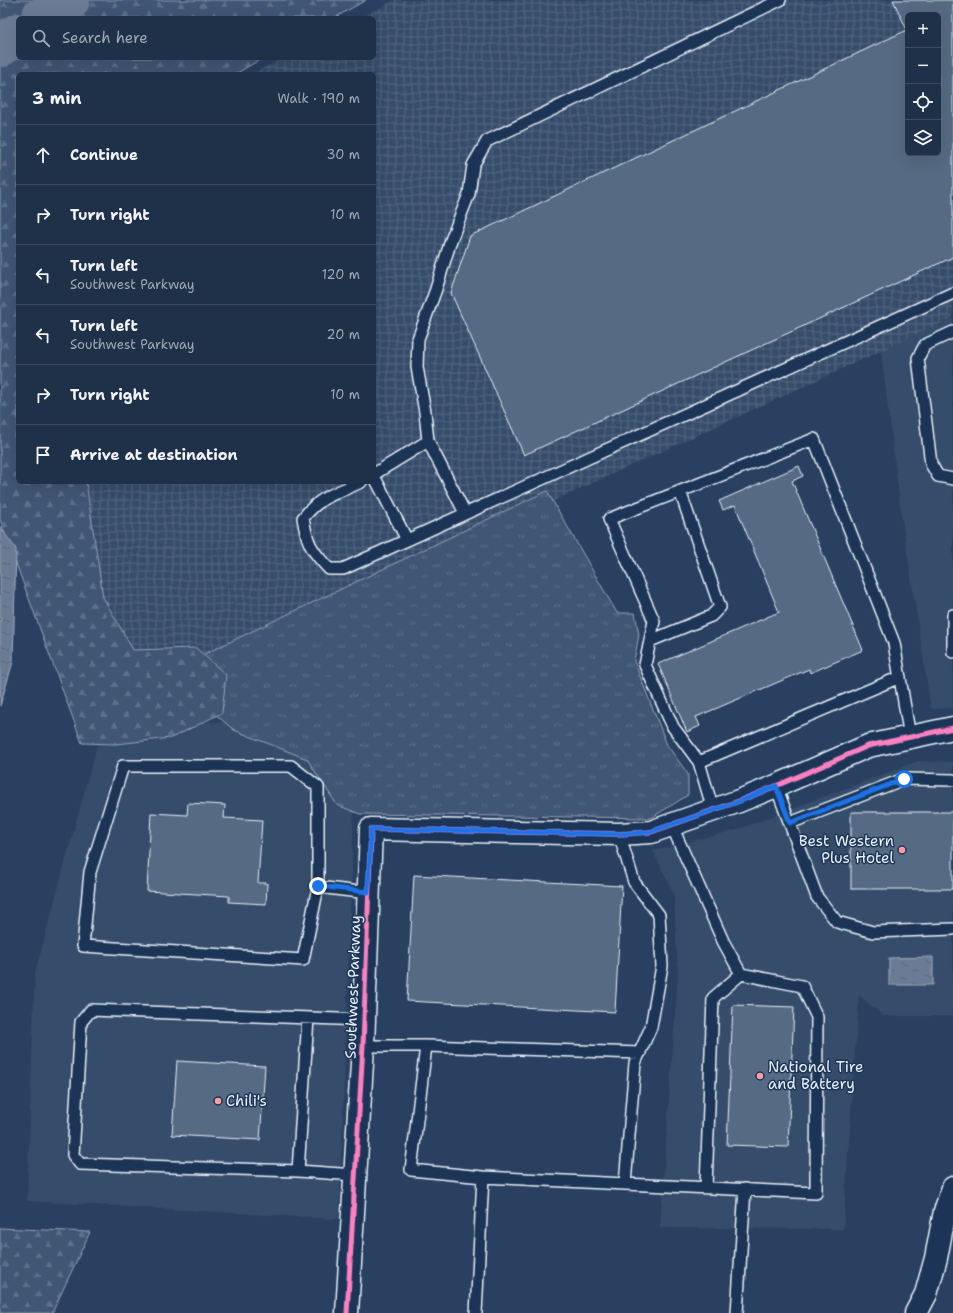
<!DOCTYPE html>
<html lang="en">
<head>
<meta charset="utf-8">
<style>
  :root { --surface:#1f3049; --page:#2c3c53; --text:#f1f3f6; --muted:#a1a9b4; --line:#3c4b61 }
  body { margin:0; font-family:"Shantell Sans",sans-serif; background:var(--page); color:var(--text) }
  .controls { position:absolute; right:12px; top:12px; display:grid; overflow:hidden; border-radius:6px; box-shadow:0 4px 16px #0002 }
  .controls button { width:36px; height:36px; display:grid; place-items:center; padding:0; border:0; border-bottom:1px solid var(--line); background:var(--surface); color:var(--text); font:20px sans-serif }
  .stop { position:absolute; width:12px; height:12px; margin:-9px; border:3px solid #1a73e8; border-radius:50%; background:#fff }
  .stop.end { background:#1a73e8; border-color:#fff; box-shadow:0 1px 4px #0008 }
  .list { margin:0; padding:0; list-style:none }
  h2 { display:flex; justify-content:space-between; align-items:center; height:52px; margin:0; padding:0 16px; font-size:17px }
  h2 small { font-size:13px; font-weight:400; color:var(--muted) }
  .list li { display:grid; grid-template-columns:26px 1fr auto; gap:12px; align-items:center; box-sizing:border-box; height:60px; padding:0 16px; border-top:1px solid var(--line) }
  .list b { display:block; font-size:15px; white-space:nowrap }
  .list p { margin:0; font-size:13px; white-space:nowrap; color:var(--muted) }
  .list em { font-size:13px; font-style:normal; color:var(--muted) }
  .icon { flex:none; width:22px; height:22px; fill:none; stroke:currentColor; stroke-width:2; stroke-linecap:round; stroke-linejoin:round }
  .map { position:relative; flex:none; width:953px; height:1313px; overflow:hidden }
  .search { position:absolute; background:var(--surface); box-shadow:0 4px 16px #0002; left:16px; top:16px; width:360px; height:44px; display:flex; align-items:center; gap:10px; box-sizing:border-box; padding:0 14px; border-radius:6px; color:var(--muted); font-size:15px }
  .panel { position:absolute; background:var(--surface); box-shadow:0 4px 16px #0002; left:16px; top:72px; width:360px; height:412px; border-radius:6px }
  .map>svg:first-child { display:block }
  .built { fill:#364d6b }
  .industrial { fill:url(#industrial-grid); fill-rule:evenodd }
  .grass { fill:url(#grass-tufts); stroke:#94a4b6 }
  .forest { fill:url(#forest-firs); stroke:#94a4b6 }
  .water { fill:url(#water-ripples); stroke:#9dabbd }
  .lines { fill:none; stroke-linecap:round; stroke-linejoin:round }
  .river { stroke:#6b7c95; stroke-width:42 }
  .building { fill:#556a83; stroke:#e8f1f8; fill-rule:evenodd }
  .lane-casing { stroke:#e8f1f8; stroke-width:14 }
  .street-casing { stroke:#e8f1f8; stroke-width:25 }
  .secondary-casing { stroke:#e8f1f8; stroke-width:25 }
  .lane { stroke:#1d3557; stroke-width:11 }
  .street { stroke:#1d3557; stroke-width:22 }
  .secondary { stroke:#1d3557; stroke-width:22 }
  .cycleway-casing { stroke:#1d3557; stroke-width:8 }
  .cycleway { stroke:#ff80c0; stroke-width:5 }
  .route { stroke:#1a73e8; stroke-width:5 }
  .poi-dot { fill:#ff9aa2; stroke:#1d3557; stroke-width:1.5 }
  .labels { text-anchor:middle; stroke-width:3; stroke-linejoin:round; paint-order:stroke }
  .poi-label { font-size:15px; fill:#e8f1f8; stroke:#1d3557; text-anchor:start }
  .street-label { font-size:15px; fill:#e8f1f8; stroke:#1d3557 }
</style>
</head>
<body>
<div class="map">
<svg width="953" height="1313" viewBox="0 0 953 1313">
  <defs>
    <pattern id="industrial-grid" width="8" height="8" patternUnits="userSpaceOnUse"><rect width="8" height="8" fill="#364d6b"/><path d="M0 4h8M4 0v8" fill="none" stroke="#536781"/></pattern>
    <pattern id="grass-tufts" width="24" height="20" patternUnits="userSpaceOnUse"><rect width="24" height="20" fill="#415774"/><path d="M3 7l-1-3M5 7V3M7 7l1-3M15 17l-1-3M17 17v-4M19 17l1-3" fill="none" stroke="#5c7089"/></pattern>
    <pattern id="forest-firs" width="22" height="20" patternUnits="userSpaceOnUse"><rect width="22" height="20" fill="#415774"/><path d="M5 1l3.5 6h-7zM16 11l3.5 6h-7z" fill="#5c7089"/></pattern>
    <pattern id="water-ripples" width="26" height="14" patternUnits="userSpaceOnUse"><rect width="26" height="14" fill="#6b7c95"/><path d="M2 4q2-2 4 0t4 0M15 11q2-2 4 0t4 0" fill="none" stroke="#5a6573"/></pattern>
  </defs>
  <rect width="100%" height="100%" fill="#294061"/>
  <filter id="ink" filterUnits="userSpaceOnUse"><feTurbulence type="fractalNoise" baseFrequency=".025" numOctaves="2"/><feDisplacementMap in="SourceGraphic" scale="8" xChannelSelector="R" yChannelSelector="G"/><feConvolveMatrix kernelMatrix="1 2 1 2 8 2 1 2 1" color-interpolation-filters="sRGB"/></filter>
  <g filter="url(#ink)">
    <path class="built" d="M953 318V708L931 709 901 512 881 351Z
      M274 722 355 781 339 1219 27 1201 35 973 103 723Z
      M918 761 953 762V1016H883L859 995 843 1229 660 1228 678 974 674 894 653 851 736 830Z"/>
    <path class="industrial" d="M395 0H953V318L193 666 126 648 91 592 78 482H374V74H252L283 58H374V18H360ZM908 15H938V153H908Z"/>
    <path class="grass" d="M547 491 617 613H635L639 635 634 661 667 745 688 774V795L651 818 360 814 337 805 307 759 234 730 209 709 196 658Z"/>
    <path class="forest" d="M0 0H366L334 18H18V58H263L235 74H18V482H86L103 597 133 650 196 648 226 675 222 713 171 738 116 744 82 743 0 520Z
      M0 1228 90 1232 52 1313H0Z"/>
    <path class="water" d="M0 527 16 549 13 662 0 706Z
      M933 957V985H889V958Z"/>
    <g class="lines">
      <path class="river" d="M42 18 69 0
        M0 46 18 34"/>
    </g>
    <path class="building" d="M893 0H953V257L524 455 451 293 470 236 907 30ZM908 15H938V153H908Z
      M799 466 803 476 792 481 863 650 810 673 809 669 696 717 700 726 687 732 658 664 779 612 735 505 723 510 719 501Z
      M188 803 225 805 224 818 262 820 258 883H267L266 904 229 902V896L147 891 151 813 187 815Z
      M851 812H953V889H851Z
      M414 875 622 886 615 1012 407 1001Z
      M733 1005 794 1007 788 1147 727 1145Z
      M177 1061 265 1066 260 1140 172 1135Z"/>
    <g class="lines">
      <g class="lane-casing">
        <path id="lane" d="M953 332 925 345 918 358 931 464 938 476 953 479
          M428 441 465 513
          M374 474 428 441 425 412 417 367 418 339 436 289 451 240 469 194 473 165 487 141 780 0
          M374 476 407 540
          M361 482C337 493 320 496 303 518 307 543 311 550 329 569H343L953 293
          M953 615V652
          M650 641 711 616 720 607 680 491
          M699 762 900 677
          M776 786 817 897 837 922 873 932 953 929
          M713 810 699 762 673 727 645 665 654 621 609 519 814 439 894 643 910 737
          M790 823 904 779 953 780
          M318 887V787L291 766H123L90 872 83 946 303 960 318 887 368 893
          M308 1018 298 1171 80 1164 73 1155 81 1022 91 1010 364 1020
          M363 1046H426L411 1170 483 1177
          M426 1046 640 1053
          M298 1171 355 1175
          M625 1184 816 1193 817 1017 802 986 741 974 723 941 671 824
          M706 1187 713 998 741 974
          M476 1313 483 1177 625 1184 635 1063 651 1027 662 966 659 915 634 882 619 834
          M737 1313 745 1189"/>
      </g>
      <g class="street-casing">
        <path id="street" d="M347 1313 363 1046 371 829 619 834 651 832 739 801 776 786 868 746 953 728"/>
      </g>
      <g class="secondary-casing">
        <path id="secondary" d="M916 1313 926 1294 936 1258 945 1211 953 1188"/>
      </g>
      <use href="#lane" class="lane"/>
      <use href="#street" class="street"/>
      <use href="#secondary" class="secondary"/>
      <g class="cycleway-casing">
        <path id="cycleway" d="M347 1313 363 1046 371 829 619 834 651 832 739 801 776 786 868 746 953 728"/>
      </g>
      <use href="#cycleway" class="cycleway"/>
    </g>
  </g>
  <g class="lines" filter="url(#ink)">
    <path class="route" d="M318 886 368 892 371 829 620 834 650 832 740 801 776 786 790 823 904 779"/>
  </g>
  <g class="poi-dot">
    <circle cx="902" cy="850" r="4"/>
    <circle cx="760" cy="1076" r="4"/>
    <circle cx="218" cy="1101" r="4"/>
  </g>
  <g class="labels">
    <g class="poi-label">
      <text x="894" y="846" text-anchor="end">Best Western<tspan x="894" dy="17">Plus Hotel</tspan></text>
      <text x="768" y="1072">National Tire<tspan x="768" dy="17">and Battery</tspan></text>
      <text x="226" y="1106">Chili's</text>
    </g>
    <g class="street-label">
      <text transform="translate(353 987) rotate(-88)" y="5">Southwest Parkway</text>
    </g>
  </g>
</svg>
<div class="controls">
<button>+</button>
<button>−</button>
<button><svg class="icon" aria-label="locate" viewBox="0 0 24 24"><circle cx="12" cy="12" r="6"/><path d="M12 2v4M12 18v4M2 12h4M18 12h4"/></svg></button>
<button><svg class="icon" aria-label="layers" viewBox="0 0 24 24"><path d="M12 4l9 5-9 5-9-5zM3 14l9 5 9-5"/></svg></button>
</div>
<div class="stop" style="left:904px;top:779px"></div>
<div class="stop end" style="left:318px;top:886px"></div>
<div class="search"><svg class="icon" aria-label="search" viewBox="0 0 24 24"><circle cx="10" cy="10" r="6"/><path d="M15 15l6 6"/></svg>Search here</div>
<section class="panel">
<h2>3 min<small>Walk · 190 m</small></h2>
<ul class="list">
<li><svg class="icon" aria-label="ahead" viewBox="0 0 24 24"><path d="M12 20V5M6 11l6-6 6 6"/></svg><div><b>Continue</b></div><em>30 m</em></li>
<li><svg class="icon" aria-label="right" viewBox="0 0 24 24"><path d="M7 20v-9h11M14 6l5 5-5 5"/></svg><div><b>Turn right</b></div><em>10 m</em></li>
<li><svg class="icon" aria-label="left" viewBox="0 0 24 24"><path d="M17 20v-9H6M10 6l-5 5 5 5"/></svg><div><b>Turn left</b><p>Southwest Parkway</p></div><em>120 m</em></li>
<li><svg class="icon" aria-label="left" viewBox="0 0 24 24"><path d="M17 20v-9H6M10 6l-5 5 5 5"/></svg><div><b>Turn left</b><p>Southwest Parkway</p></div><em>20 m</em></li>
<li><svg class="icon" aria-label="right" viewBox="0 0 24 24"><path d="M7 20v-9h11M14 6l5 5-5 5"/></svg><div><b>Turn right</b></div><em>10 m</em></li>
<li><svg class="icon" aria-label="arrive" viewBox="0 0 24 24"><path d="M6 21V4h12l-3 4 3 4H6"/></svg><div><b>Arrive at destination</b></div></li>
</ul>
</section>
</div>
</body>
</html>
